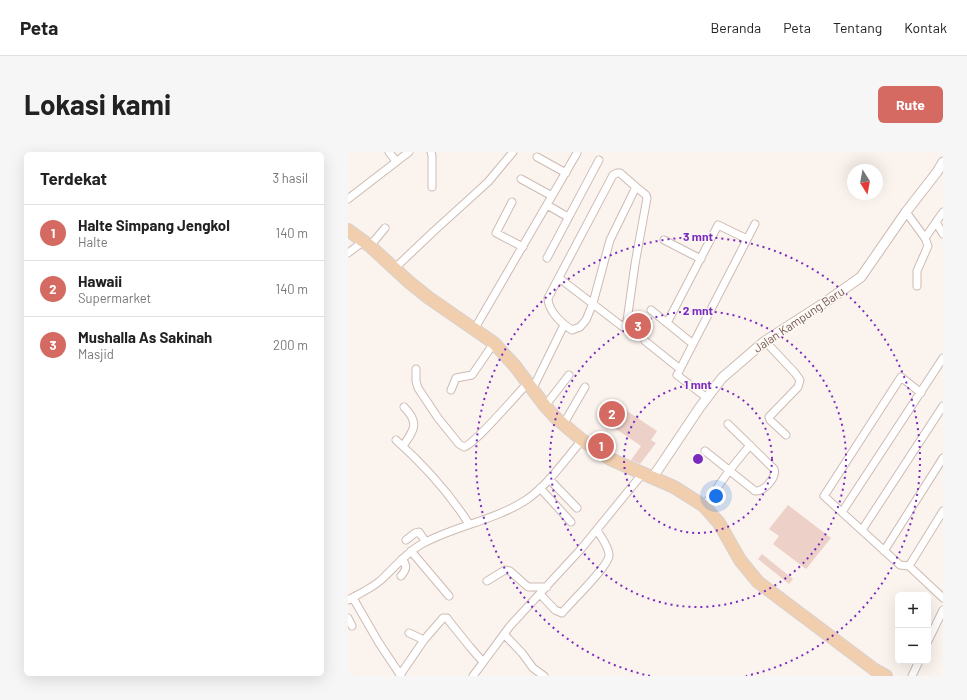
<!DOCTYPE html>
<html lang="id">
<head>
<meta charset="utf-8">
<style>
  :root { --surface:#fff; --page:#f6f6f6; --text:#222; --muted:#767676; --line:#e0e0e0; --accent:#d56a62 }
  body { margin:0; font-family:Barlow,sans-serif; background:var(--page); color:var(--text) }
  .controls { position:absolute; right:12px; bottom:12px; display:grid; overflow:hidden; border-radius:6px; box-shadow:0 4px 16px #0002 }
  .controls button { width:36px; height:36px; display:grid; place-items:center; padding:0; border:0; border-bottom:1px solid var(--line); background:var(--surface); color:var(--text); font:20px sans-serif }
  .compass { position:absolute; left:499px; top:12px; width:36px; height:36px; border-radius:50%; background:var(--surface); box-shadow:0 4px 16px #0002; rotate:169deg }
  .you { position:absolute; left:368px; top:344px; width:14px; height:14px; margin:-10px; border:3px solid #fff; border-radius:50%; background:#1a73e8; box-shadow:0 0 0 6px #1a73e833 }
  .badge { display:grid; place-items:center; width:26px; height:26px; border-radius:50%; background:var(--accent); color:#fff; font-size:13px; font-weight:700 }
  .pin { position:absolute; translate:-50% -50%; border:2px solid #fff; box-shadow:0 1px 4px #0006 }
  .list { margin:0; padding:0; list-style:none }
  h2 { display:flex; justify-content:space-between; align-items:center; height:52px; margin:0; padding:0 16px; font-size:17px }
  h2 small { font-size:13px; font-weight:400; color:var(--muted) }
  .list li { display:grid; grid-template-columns:26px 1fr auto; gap:12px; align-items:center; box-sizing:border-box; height:56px; padding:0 16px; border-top:1px solid var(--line) }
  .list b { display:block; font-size:15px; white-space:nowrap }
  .list p { margin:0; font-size:13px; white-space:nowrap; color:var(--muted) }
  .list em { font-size:13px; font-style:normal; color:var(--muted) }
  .map { position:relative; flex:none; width:595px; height:524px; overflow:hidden; border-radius:6px }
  header { display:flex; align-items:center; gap:24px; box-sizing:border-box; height:56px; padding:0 20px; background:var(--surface); border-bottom:1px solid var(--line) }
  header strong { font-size:19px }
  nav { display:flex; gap:22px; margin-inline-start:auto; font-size:14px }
  .intro { display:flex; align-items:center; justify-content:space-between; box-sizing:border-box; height:96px; padding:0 24px }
  h1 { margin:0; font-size:28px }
  .button { padding:10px 18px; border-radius:6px; background:var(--accent); color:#fff; font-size:14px; font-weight:700 }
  main { display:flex; gap:24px; padding:0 24px }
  aside { flex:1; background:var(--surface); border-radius:6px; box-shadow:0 4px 16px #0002 }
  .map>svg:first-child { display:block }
  .building { fill:#edd1c8 }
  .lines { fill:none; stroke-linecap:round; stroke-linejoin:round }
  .minor-casing { stroke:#ccbbb3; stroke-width:9 }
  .tertiary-casing { stroke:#ccbbb3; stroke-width:11 }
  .primary-casing { stroke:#d8d1cf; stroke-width:14 }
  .minor { stroke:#fff; stroke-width:7 }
  .tertiary { stroke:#fff; stroke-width:9 }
  .primary { stroke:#f0ceae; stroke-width:12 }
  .ring { fill:none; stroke:#7b2cbf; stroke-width:2; stroke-dasharray:2 4 }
  .labels { text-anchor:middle; stroke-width:3; stroke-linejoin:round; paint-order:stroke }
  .street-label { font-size:12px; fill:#745952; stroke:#fdf8f3 }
  .centre { fill:#7b2cbf; stroke:#fdf8f3; stroke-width:2 }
  .ring-label { font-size:12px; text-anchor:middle; font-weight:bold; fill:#7b2cbf; stroke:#fdf8f3; stroke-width:3; stroke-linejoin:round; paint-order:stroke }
</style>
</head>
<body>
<header>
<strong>Peta</strong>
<nav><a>Beranda</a><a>Peta</a><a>Tentang</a><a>Kontak</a></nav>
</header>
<div class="intro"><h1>Lokasi kami</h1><a class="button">Rute</a></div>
<main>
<aside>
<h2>Terdekat<small>3 hasil</small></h2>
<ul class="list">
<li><span class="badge">1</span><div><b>Halte Simpang Jengkol</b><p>Halte</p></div><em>140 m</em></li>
<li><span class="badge">2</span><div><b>Hawaii</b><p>Supermarket</p></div><em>140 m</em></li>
<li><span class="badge">3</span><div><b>Mushalla As Sakinah</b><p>Masjid</p></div><em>200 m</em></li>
</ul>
</aside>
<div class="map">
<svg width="595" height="524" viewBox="0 0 595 524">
  <rect width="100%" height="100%" fill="#fbf3ed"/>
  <path class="building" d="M264 249 309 279 303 288 308 291 292 312 283 308 293 294 252 266Z
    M440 353 483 386 458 417 425 392 431 384 421 377Z
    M414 402 445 427 441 432 410 407Z"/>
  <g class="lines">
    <g class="minor-casing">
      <path id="minor" d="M41 0 48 9
        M83 0 84 4V35
        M189 5 218 21
        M269 21H272L288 35 262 88 245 151 238 168 232 175 224 178C214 172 200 159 200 146L265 23Z
        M173 27 204 44
        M0 47 61 0
        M164 50 148 81 175 95
        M199 53 220 65
        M558 60 577 86 580 94 569 119V134
        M595 60 588 70 595 82
        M577 86 588 70
        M316 88 353 107
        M22 94 37 76
        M0 101 16 89
        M199 106 251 8
        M47 116 86 79 140 30 165 0
        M211 126 275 175 277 174 279 169 287 112 299 46 298 43 288 35
        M303 158 345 192
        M319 171 370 73 399 87
        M127 176 229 1
        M297 189 332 217
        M417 189 447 221 452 228 450 235 421 265 422 268 438 283
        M68 217V229L70 236 90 266 111 292 116 295C127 292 168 243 179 232
        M103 238 108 226 124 223 146 191
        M184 238 216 173
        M573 241 553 225 476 344 552 413 561 414 595 359
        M359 246 329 223 407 72
        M197 254 221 223
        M215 273 237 235
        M48 288C77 314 100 339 121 372
        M55 294C66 278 72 271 56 255
        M357 299 407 339C416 340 429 325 426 317L380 272
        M201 327 229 356
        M192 336 223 370
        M356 354 381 319 402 293
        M494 360 595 206
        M514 378 595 254
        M58 388 67 381 71 380 78 390
        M63 399 101 444
        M536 399 595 306
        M561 414 595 446
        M53 424C58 418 60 414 54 407
        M139 429 157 418 162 419 180 435H199
        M192 442 207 458 214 461C222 451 262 413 261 403 261 395 253 385 249 378
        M5 446 31 491 53 524
        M0 448C11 442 24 436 33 428 46 416 57 402 72 393 105 374 146 369 178 348 199 334 217 308 234 288
        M0 466 4 474
        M61 481 76 488
        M156 482 174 501 185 516 196 524
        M580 489 595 458
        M52 523 76 488 95 466H99L101 469 122 495 135 510
        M125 524 162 474 233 397 295 321
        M564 524 571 509"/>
    </g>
    <g class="tertiary-casing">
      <path id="tertiary" d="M305 325 352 255 374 226 417 189 479 149 513 125 558 60 589 20 595 10"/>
    </g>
    <g class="primary-casing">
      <path id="primary" d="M0 78 22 94 61 130 81 146 146 191 167 214 197 254 209 267 234 288 262 307 326 335 356 354 371 371 392 408 410 430 527 518 538 524"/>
    </g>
    <use href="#minor" class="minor"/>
    <use href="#tertiary" class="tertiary"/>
    <use href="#primary" class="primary"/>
  </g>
  <g class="ring">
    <circle cx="350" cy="307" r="74"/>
    <circle cx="350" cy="307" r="148"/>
    <path d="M302 524A222 222 0 1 1 398 524"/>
  </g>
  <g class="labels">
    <g class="street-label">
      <text transform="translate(451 168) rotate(-34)" y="4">Jalan Kampung Baru</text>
    </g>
  </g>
  <circle cx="350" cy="307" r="6" class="centre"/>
  <g class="ring-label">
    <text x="350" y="89">3 mnt</text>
    <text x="350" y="163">2 mnt</text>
    <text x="350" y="237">1 mnt</text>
  </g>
</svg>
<div class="controls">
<button>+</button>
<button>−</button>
</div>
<svg class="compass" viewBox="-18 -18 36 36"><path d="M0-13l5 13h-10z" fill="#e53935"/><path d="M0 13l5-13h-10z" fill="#767676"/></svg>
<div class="you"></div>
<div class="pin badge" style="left:253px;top:294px">1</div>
<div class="pin badge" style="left:264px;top:262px">2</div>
<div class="pin badge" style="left:290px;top:174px">3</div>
</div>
</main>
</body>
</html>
